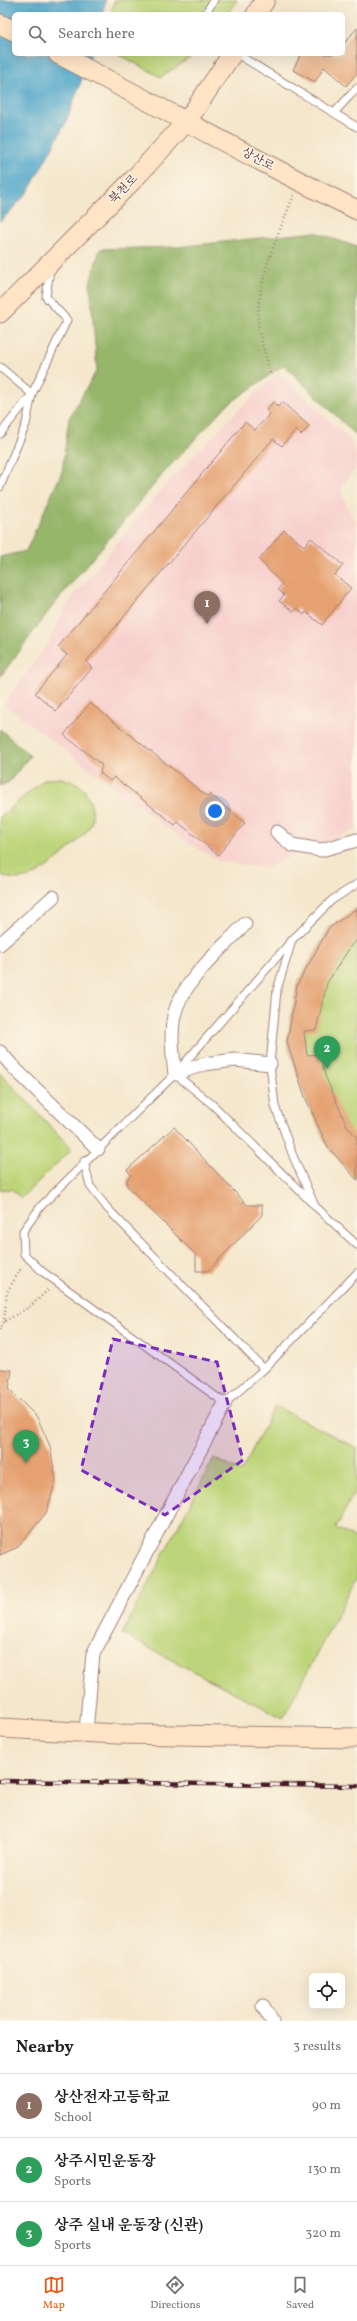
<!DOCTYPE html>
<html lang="en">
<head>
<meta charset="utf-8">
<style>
  :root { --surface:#fff; --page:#f6f6f6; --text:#222; --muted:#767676; --line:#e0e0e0; --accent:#ea580c }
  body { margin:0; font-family:Vollkorn,"Noto Serif KR",serif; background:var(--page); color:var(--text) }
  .controls { position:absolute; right:12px; bottom:12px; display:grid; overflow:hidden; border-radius:6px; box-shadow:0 4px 16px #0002 }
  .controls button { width:36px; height:36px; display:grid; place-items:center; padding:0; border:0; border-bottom:1px solid var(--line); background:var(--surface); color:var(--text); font:20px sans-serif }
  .you { position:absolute; left:215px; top:811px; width:14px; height:14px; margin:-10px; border:3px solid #fff; border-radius:50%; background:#1a73e8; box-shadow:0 0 0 6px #1a73e833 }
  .badge { display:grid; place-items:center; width:26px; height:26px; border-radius:50%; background:var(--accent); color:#fff; font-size:13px; font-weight:700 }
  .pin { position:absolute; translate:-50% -33px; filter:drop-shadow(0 1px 2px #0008) }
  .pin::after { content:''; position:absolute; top:21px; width:14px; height:12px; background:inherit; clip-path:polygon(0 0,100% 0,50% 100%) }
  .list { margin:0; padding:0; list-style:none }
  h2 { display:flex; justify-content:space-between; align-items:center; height:52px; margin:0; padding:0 16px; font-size:17px }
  h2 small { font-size:13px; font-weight:400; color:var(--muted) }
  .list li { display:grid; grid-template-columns:26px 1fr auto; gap:12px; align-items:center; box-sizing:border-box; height:64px; padding:0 16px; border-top:1px solid var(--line) }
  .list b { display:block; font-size:15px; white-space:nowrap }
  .list p { margin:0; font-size:13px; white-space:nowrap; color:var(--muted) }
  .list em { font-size:13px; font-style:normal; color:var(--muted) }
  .icon { flex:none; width:22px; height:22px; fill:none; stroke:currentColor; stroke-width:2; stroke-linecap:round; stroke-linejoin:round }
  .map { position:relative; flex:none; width:357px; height:2021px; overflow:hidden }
  .search { position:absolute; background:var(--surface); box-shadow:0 4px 16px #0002; left:12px; right:12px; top:12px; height:44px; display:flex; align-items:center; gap:10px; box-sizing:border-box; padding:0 14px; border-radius:6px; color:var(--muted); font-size:15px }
  .sheet { height:244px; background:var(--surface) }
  nav { display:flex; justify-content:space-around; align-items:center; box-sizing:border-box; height:56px; border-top:1px solid var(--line); background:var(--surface); font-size:11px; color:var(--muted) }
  nav a { display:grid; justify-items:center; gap:2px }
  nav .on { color:var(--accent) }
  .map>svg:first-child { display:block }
  .built { fill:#f7d0ce }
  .green { fill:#bdd57a; stroke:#847a52 }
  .forest { fill:#96b66a; stroke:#706a4a }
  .water { fill:#4ca4c9; stroke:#4b627a }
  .building { fill:#e5a171 }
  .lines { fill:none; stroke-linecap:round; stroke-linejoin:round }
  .lane-casing { stroke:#9f837c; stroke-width:9 }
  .street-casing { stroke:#9f837c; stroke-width:15 }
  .secondary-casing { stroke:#9f837c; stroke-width:21 }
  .path { stroke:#9f837c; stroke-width:2.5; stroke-dasharray:1 3; stroke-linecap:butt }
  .lane { stroke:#fff; stroke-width:7 }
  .street { stroke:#fff; stroke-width:13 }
  .secondary { stroke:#ffe4c6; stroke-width:19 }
  .rail-casing { stroke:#4a1f2b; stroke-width:4.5 }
  .rail { stroke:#fcf5e5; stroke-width:3; stroke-dasharray:9; stroke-linecap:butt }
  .marked { fill:#7b2cbf; fill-opacity:0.2; stroke:#7b2cbf; stroke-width:3; stroke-dasharray:8 5; stroke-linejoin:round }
  .labels { text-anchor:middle; stroke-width:3; stroke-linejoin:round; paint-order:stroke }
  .street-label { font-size:12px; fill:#4a1f2b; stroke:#fcf5e5 }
</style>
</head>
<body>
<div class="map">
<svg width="357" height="2021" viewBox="0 0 357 2021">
  <rect width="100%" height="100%" fill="#fcf5e5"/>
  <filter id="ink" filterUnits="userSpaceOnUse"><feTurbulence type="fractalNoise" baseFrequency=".025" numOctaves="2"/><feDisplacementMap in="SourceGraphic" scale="8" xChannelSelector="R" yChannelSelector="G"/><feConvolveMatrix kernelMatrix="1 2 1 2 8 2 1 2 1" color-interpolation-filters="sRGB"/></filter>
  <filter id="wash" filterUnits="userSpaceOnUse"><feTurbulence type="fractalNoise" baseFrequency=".012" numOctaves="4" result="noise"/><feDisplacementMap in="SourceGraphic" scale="16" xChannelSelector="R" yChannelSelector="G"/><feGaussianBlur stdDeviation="0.9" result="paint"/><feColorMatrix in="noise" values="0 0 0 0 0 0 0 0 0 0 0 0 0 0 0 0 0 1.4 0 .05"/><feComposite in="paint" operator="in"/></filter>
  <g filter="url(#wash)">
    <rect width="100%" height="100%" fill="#f4e7cc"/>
    <path class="built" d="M278 373 351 441 356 455 357 467 340 488 347 508 357 523V829L265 868 219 861 181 838 4 704 48 644 67 604 158 493 231 417Z"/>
    <path class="green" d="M115 0H237L227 14H111Z
      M118 54H196L161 77Z
      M61 778C66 780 74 781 78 784 91 794 98 817 87 831 79 841 49 867 38 873 28 880 10 881 0 874V817L45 779Z
      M357 908V1180L328 1147 305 1097 287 1042 297 985 329 928Z
      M0 1073 72 1149 21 1198 11 1189 0 1190Z
      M275 1406 357 1448V1487L336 1528 357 1539V1577L283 1718 122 1634 214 1458 241 1472Z"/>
    <path class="forest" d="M315 232 357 247V436L284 365 226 406 167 469 51 608 0 677V557L26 551 62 472 69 418 97 370 90 283 100 249 177 247Z
      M0 729 30 756 9 782 0 786Z"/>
    <path class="water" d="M0 0H106L102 14H14V54H91L66 122 28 192 0 222Z"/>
    <g id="blocks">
      <path class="building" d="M357 28V73L346 86 324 67 315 82 293 70 301 54H343V45Z
        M273 402 278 407 282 402 309 426 301 435 296 430 282 446 273 439 86 662 92 668 56 711 35 693 67 655 58 647 245 422 255 430 270 414 266 410Z
        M284 530 304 546 311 538 343 565 335 575 351 588 322 625 306 612 304 615 297 608 294 612 279 601 284 595 278 589 282 584 259 560Z
        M90 703 208 797 210 794 245 823 218 855 178 822 175 825 114 777 110 781 100 773 102 765 64 735Z
        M357 908V940L352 944 327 983 316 1030 304 1031 307 1055 319 1054 326 1078 347 1126 357 1138V1180L328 1147 305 1097 287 1042 297 985 329 928Z
        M174 1127 247 1205H262V1215L208 1271H196V1255L127 1186V1180L131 1175 127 1170Z
        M0 1369 12 1370 9 1389 37 1417 50 1446 56 1480 46 1513 18 1547 0 1555Z"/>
    </g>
  </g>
  <g filter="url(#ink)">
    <use href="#blocks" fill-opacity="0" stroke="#9f837c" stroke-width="1"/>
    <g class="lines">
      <g class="lane-casing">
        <path id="lane" d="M205 14 214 0
          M237 54 357 127
          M334 113 357 88
          M0 367 32 394 0 434
          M0 487 26 424 32 394 67 320 46 297 50 269
          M357 884 332 900 292 940 175 1074 41 1206 23 1231 24 1254 43 1272 225 1403 264 1369 357 1273
          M291 944 277 990 270 1064 275 1106 293 1156 315 1206 357 1245
          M175 1074 213 1105 312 1203
          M84 1161 90 1186 108 1209 264 1369"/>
      </g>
      <g class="street-casing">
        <path id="street" d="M277 832 292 845 321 850 357 840
          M245 924C222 949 181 982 174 1016 170 1035 173 1055 175 1074L204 1064 235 1060 270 1064
          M0 944 53 897
          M0 1052 15 1069 98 1149
          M86 1731 93 1654 225 1403
          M263 2006 272 2021"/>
      </g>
      <g class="secondary-casing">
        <path id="secondary" d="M256 14 265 0
          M0 24 14 31
          M58 54C158 105 256 161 357 210
          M0 313 133 180 187 121 232 54
          M0 1728 118 1734 357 1738"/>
      </g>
      <path class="path" d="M270 373C267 356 258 336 258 319 259 275 278 234 294 195
        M5 1321 31 1306 49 1289
        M0 1330 4 1321 7 1292 22 1267"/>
      <use href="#lane" class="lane"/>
      <use href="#street" class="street"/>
      <use href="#secondary" class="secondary"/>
      <g class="rail-casing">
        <path id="rail" d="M0 1781 357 1786"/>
      </g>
      <use href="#rail" class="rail"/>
    </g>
  </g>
  <path class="marked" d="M113 1339 217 1362 243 1460 165 1515 81 1470Z"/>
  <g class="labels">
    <g class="street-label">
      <text transform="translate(258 159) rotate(29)" y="4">상산로</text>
      <text transform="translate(123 189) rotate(-46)" y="4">북천로</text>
    </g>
  </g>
</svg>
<div class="controls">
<button><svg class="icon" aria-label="locate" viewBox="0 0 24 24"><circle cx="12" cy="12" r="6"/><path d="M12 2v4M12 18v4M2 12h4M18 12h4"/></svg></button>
</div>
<div class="you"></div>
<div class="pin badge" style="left:207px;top:624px;background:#8d6e63">1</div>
<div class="pin badge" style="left:327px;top:1069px;background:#2e9e5b">2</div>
<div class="pin badge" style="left:26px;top:1463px;background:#2e9e5b">3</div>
<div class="search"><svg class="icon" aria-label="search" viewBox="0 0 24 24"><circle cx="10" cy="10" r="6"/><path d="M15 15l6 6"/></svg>Search here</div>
</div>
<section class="sheet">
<h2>Nearby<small>3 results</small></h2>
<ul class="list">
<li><span class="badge" style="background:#8d6e63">1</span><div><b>상산전자고등학교</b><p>School</p></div><em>90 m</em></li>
<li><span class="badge" style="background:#2e9e5b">2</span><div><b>상주시민운동장</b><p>Sports</p></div><em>130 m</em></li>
<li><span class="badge" style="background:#2e9e5b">3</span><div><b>상주 실내 운동장 (신관)</b><p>Sports</p></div><em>320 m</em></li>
</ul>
</section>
<nav>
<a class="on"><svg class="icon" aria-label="map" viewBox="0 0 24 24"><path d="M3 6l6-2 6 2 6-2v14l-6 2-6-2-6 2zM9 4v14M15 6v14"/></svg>Map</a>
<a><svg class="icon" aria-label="directions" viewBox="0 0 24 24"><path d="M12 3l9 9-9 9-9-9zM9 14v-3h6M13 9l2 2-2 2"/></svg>Directions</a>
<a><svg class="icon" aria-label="saved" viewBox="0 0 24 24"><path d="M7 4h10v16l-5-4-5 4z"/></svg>Saved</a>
</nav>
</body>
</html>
